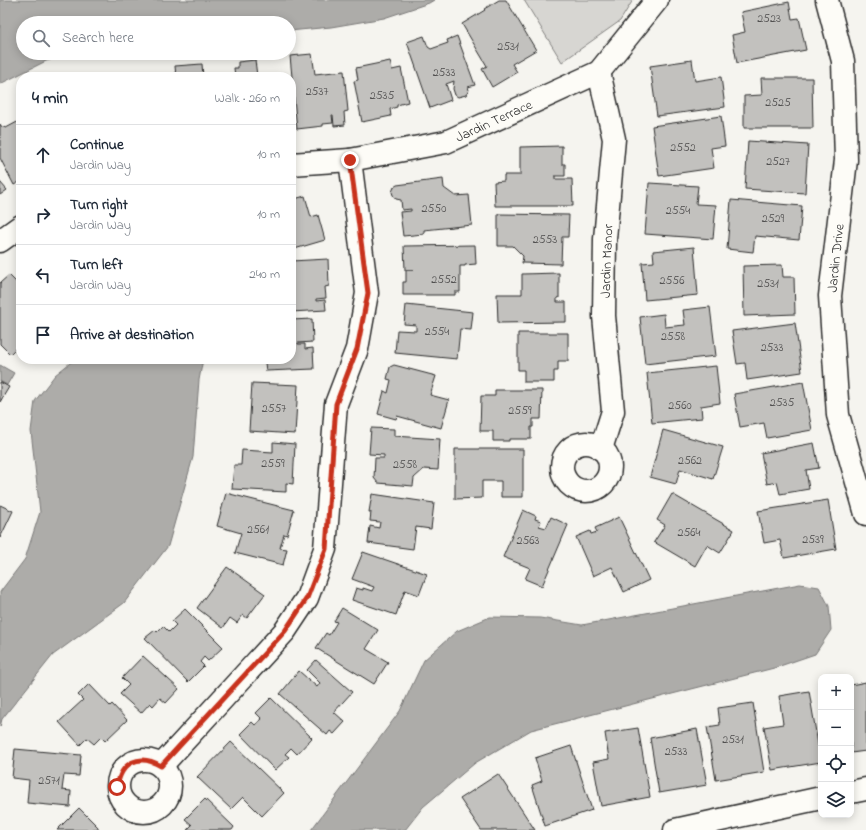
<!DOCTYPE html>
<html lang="en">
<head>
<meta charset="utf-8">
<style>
  :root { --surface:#fff; --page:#f6f6f7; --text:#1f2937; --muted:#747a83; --line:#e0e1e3 }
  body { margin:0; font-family:"Indie Flower",sans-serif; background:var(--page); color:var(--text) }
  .controls { position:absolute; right:12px; bottom:12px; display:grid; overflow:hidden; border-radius:8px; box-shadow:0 2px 10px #0003 }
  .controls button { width:36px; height:36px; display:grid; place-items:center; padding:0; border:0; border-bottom:1px solid var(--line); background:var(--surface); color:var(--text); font:20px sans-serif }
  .stop { position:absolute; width:12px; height:12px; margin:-9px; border:3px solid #c8321e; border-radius:50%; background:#fff }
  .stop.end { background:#c8321e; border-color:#fff; box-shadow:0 1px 4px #0008 }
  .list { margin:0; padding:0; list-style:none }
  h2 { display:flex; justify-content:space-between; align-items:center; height:52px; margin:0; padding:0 16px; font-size:17px }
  h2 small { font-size:13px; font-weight:400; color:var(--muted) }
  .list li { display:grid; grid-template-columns:26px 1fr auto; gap:12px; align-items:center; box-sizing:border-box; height:60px; padding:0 16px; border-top:1px solid var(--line) }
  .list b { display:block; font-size:15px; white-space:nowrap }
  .list p { margin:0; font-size:13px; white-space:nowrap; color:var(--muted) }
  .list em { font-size:13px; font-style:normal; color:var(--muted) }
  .icon { flex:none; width:22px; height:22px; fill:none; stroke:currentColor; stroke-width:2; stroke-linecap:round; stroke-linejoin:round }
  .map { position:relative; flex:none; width:866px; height:830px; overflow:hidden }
  .search { position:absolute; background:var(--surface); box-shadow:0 2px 10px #0003; left:16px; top:16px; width:280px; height:44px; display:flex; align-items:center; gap:10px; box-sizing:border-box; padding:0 14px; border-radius:22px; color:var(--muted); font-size:15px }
  .panel { position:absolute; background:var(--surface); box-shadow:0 2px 10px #0003; left:16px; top:72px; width:280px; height:292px; border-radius:16px }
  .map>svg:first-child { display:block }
  .green { fill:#d7d6d2; stroke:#81807e }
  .water { fill:#adaca9; stroke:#797877 }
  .building { fill:#c2c1be; stroke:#2b2b2b }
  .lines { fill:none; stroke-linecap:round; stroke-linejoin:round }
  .minor-casing { stroke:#2b2b2b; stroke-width:25 }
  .minor { stroke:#fdfcf7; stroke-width:22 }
  .route { stroke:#c8321e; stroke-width:5 }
  .labels { text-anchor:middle; stroke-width:3; stroke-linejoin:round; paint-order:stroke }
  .number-label { font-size:12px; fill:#515050 }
  .street-label { font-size:14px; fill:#2b2b2b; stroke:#fdfcf7 }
</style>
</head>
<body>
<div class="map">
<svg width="866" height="830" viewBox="0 0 866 830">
  <rect width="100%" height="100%" fill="#f5f4ef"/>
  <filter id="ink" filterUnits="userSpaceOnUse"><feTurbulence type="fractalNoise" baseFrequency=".025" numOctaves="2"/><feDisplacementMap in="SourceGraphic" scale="8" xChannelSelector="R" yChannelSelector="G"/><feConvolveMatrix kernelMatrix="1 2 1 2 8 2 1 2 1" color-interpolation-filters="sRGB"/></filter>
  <g filter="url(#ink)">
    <path class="green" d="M524 0H633L620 21 562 62Z"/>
    <path class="water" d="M0 0H434L429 3 384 18 331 27 289 31V23H23V53H75L46 61 0 84Z
      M75 359H203L199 380 193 457 168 546 124 603 53 655 2 719 0 727V592L25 559 40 512 31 431 35 401 55 375Z
      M0 365 14 373 7 385 0 381Z
      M800 584 819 587 829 606 831 630 815 654 774 668 531 730 475 763 423 807 405 830H311L400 711 424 660 457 631 490 617 540 618 582 625Z"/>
    <path class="building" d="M499 0H506L536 50 512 64 517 72 492 87 482 69 487 66 462 24 485 10 484 9Z
      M789 2 792 19 799 18 806 50 737 63 732 35 745 32 741 12Z
      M424 36 428 47 431 49 448 43 447 40 457 36 475 85 468 87 469 90 466 95 458 97 455 95 453 89 454 81 446 84 451 100 430 108 407 42Z
      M312 54 315 74 344 71 348 111 344 112 345 125 334 126 333 115H332L333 123 323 124V126L297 129 290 56Z
      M255 60 257 76 283 74V77H235L234 68H238V62Z
      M692 60 695 81 721 77 725 107 657 116 650 66Z
      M390 61 392 70 401 68 408 102 397 105V107L390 109 391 116 362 122 354 81 358 80 356 68Z
      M202 64 203 77H176L175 66Z
      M761 78H812L813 128H744V96L762 95Z
      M721 116 725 146 711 148 714 168 659 176 652 126Z
      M21 120V181L14 185 0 158V124L1 126 6 128Z
      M748 141 808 145 805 193 745 189Z
      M562 146V164H565V176H555V179H572L573 206H495L494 182 504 181V175H520V147Z
      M443 179 444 188 455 196 469 195 472 225 424 230V234L403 236 400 212 411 211V209L402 210 401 200 396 199 393 195 392 192 394 187 397 185Z
      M0 182 7 190 0 195Z
      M649 183 698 186 696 204 716 205 713 239 645 234Z
      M305 196 311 217 318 215 325 240 291 250V200Z
      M731 200 802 206 799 240 755 236 753 252 727 249Z
      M498 214 569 215 568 237H562L561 264 522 263 523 256 513 246H498Z
      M475 245 476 264 465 265V266H460V292H455V295H403V282H406V270H414H405L404 246Z
      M694 247 698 295 645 300 642 263 654 262 653 251Z
      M328 259 329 286 325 287 326 298 316 299V301L325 300 326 310 291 312V261Z
      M782 265 783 277H794L795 314 744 316 743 266Z
      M559 273V298H557V302H566V322L498 323 497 294H522V274Z
      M9 275 21 287V292L19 293 21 295V343L10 354 0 344V283Z
      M406 305 473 312 471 330 460 329 457 359 395 353 397 330 416 331V325L404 324Z
      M710 307 716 356 645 364 640 317 664 314 665 327 685 325 683 310Z
      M312 319 313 342 298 343V344H305V349L313 348 314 369 266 371 265 363 261 359H291V320Z
      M795 323 802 372 747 380 745 363 737 364 732 331Z
      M518 333H568V361H558V371H554V382H524V370H518Z
      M394 365 436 376 430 395 449 400 441 428 397 416 396 419 378 414 384 391 388 393 391 380 387 379 390 367Z
      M716 366 720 403 701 406 702 418 652 423 647 373Z
      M0 382 9 387 0 402Z
      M803 382 812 430 767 438 764 423 740 427 734 394Z
      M252 383 298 385 295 434 249 431Z
      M495 390H542L541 419H533V427H531V439H509V441H493V431H480L481 396H495Z
      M371 428 394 429V436L440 439 438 470 424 469 414 478 413 486 378 483 374 478 375 458H384V455L369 454Z
      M663 430 723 447 713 479 680 469 676 484 650 477Z
      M273 442 295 444 293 484 286 483V492L232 489 234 465H241L242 450 273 452Z
      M814 443 819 468 806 470 809 489 780 494 777 482 767 484 761 453Z
      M455 449H523V497H501V481H482V498L455 499Z
      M226 493 294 510 287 535 284 534 280 548 287 549 283 565 235 553 241 533 217 526Z
      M372 494 434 503 431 529 416 527 413 549 368 543 370 526 379 528 380 522 370 521 371 512H369Z
      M672 494 734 530 720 553 707 545 695 566 654 542 665 525 657 520Z
      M828 500 836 549 784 558 780 540 764 543 758 511Z
      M0 505 13 511 0 538Z
      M523 510 536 516 535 519 541 521 539 526 546 528 551 517 568 525 542 586 525 579 530 568 503 557Z
      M619 517 649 580 624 592 612 567 593 576 576 537 590 531 591 534 597 532 595 528Z
      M363 552 427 574 419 595 405 590 396 615 352 600 356 588 363 590V588L372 591 374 587 352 579Z
      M227 567 265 594 247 618 243 615 237 623 230 618 223 628 197 608Z
      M342 608 378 630 366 649 388 662 374 684 316 648 326 633 329 635 337 622 334 621Z
      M185 609 223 647 208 661 204 657 200 662 204 666 188 682 145 638 155 630 157 632 163 626 169 632 176 625 172 621Z
      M143 656 179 689 166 703 160 698 153 706 150 703 141 713 120 694 129 685 122 678Z
      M316 660 352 692 334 712 345 722 334 734 330 731 327 735 280 694 299 671 317 687 320 683 307 670Z
      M866 682V751L851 753V685Z
      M89 684 110 706 112 704 127 720 105 741 101 737 94 744 87 738 80 745 59 722 83 700 78 695Z
      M809 691 821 762 772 770 764 727 783 724 779 696Z
      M271 698 312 738 297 754 291 748 285 754 289 757 275 770 240 734 252 722 255 725 262 719 256 713Z
      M753 703 764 772 716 780 707 727 720 725 718 708Z
      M638 728 650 797 601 806 593 762 609 759 605 733Z
      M697 729 707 785 659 793 650 738Z
      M231 742 284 793 262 816 243 797 231 809 197 777Z
      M571 746 592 810 545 826 532 785 542 781 535 758Z
      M15 749 81 755 79 776 64 775 62 790 71 791 70 807 27 803 29 780 12 778Z
      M498 774 535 830H481L460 799Z
      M205 799 234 827 232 830H187L192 825 185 819Z
      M79 808 98 827V830H57Z"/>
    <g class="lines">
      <g class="minor-casing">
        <g id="minor">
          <path d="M827 0 843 61 846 160 830 296 838 415 866 514"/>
          <path d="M599 72 614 139 605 239 604 316 613 411 601 449"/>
          <path id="s1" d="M291 164 350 160 446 142 599 72 657 0"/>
          <path d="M0 241 21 226"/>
          <circle cx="586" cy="467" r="24"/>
          <circle cx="144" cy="786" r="26"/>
          <path d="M161 766 285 631 307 598 325 549 336 404 357 349 367 293 350 160"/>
          <path d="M851 792 866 789"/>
          <path d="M675 830 821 798"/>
        </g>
      </g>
      <use href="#minor" class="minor"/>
    </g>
  </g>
  <g class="lines" filter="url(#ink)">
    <path class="route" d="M117 787C121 762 139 753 161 766L285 631 307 598 326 549 336 404 357 349 368 293 350 160"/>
  </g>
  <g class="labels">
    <g class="number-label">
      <text x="769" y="22">2523</text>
      <text x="508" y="50">2531</text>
      <text x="444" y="76">2533</text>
      <text x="317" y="95">2537</text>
      <text x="382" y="99">2535</text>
      <text x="778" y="106">2525</text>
      <text x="683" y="151">2552</text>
      <text x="778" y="165">2527</text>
      <text x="434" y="212">2550</text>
      <text x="678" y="214">2554</text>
      <text x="773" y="222">2529</text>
      <text x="545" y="243">2553</text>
      <text x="444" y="283">2552</text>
      <text x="672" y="284">2556</text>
      <text x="768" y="287">2531</text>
      <text x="437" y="335">2554</text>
      <text x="673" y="340">2558</text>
      <text x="772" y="351">2533</text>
      <text x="782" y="406">2535</text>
      <text x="680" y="409">2560</text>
      <text x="274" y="412">2557</text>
      <text x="520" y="414">2559</text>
      <text x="690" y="464">2562</text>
      <text x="273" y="467">2559</text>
      <text x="405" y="468">2558</text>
      <text x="258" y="533">2561</text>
      <text x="689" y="536">2564</text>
      <text x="813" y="543">2539</text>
      <text x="528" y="544">2563</text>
      <text x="733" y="743">2531</text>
      <text x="676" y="755">2533</text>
      <text x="49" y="784">2571</text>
    </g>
    <g class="street-label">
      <text dy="5" stroke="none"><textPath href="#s1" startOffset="209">Jardin Terrace</textPath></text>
      <text transform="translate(835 258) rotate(-84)" y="5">Jardin Drive</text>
      <text transform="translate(606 261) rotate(-88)" y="5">Jardin Manor</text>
    </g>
  </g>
</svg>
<div class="controls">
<button>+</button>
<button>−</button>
<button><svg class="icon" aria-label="locate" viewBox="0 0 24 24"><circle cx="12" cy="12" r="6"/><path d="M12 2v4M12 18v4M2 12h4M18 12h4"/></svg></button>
<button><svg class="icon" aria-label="layers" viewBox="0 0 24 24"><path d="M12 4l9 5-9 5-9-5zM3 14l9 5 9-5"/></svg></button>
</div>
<div class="stop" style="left:117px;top:787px"></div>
<div class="stop end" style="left:350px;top:160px"></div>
<div class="search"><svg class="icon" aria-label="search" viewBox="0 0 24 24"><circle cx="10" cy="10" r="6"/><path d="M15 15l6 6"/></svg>Search here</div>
<section class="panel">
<h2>4 min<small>Walk · 260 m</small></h2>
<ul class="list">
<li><svg class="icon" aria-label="ahead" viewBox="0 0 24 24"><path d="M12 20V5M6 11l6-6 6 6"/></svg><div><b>Continue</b><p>Jardin Way</p></div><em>10 m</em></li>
<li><svg class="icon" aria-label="right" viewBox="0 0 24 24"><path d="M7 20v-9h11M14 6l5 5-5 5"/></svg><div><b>Turn right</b><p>Jardin Way</p></div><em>10 m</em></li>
<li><svg class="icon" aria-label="left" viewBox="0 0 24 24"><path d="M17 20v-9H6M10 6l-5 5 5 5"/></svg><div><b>Turn left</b><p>Jardin Way</p></div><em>240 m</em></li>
<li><svg class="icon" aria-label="arrive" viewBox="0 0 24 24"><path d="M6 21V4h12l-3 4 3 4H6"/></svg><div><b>Arrive at destination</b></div></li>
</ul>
</section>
</div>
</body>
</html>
